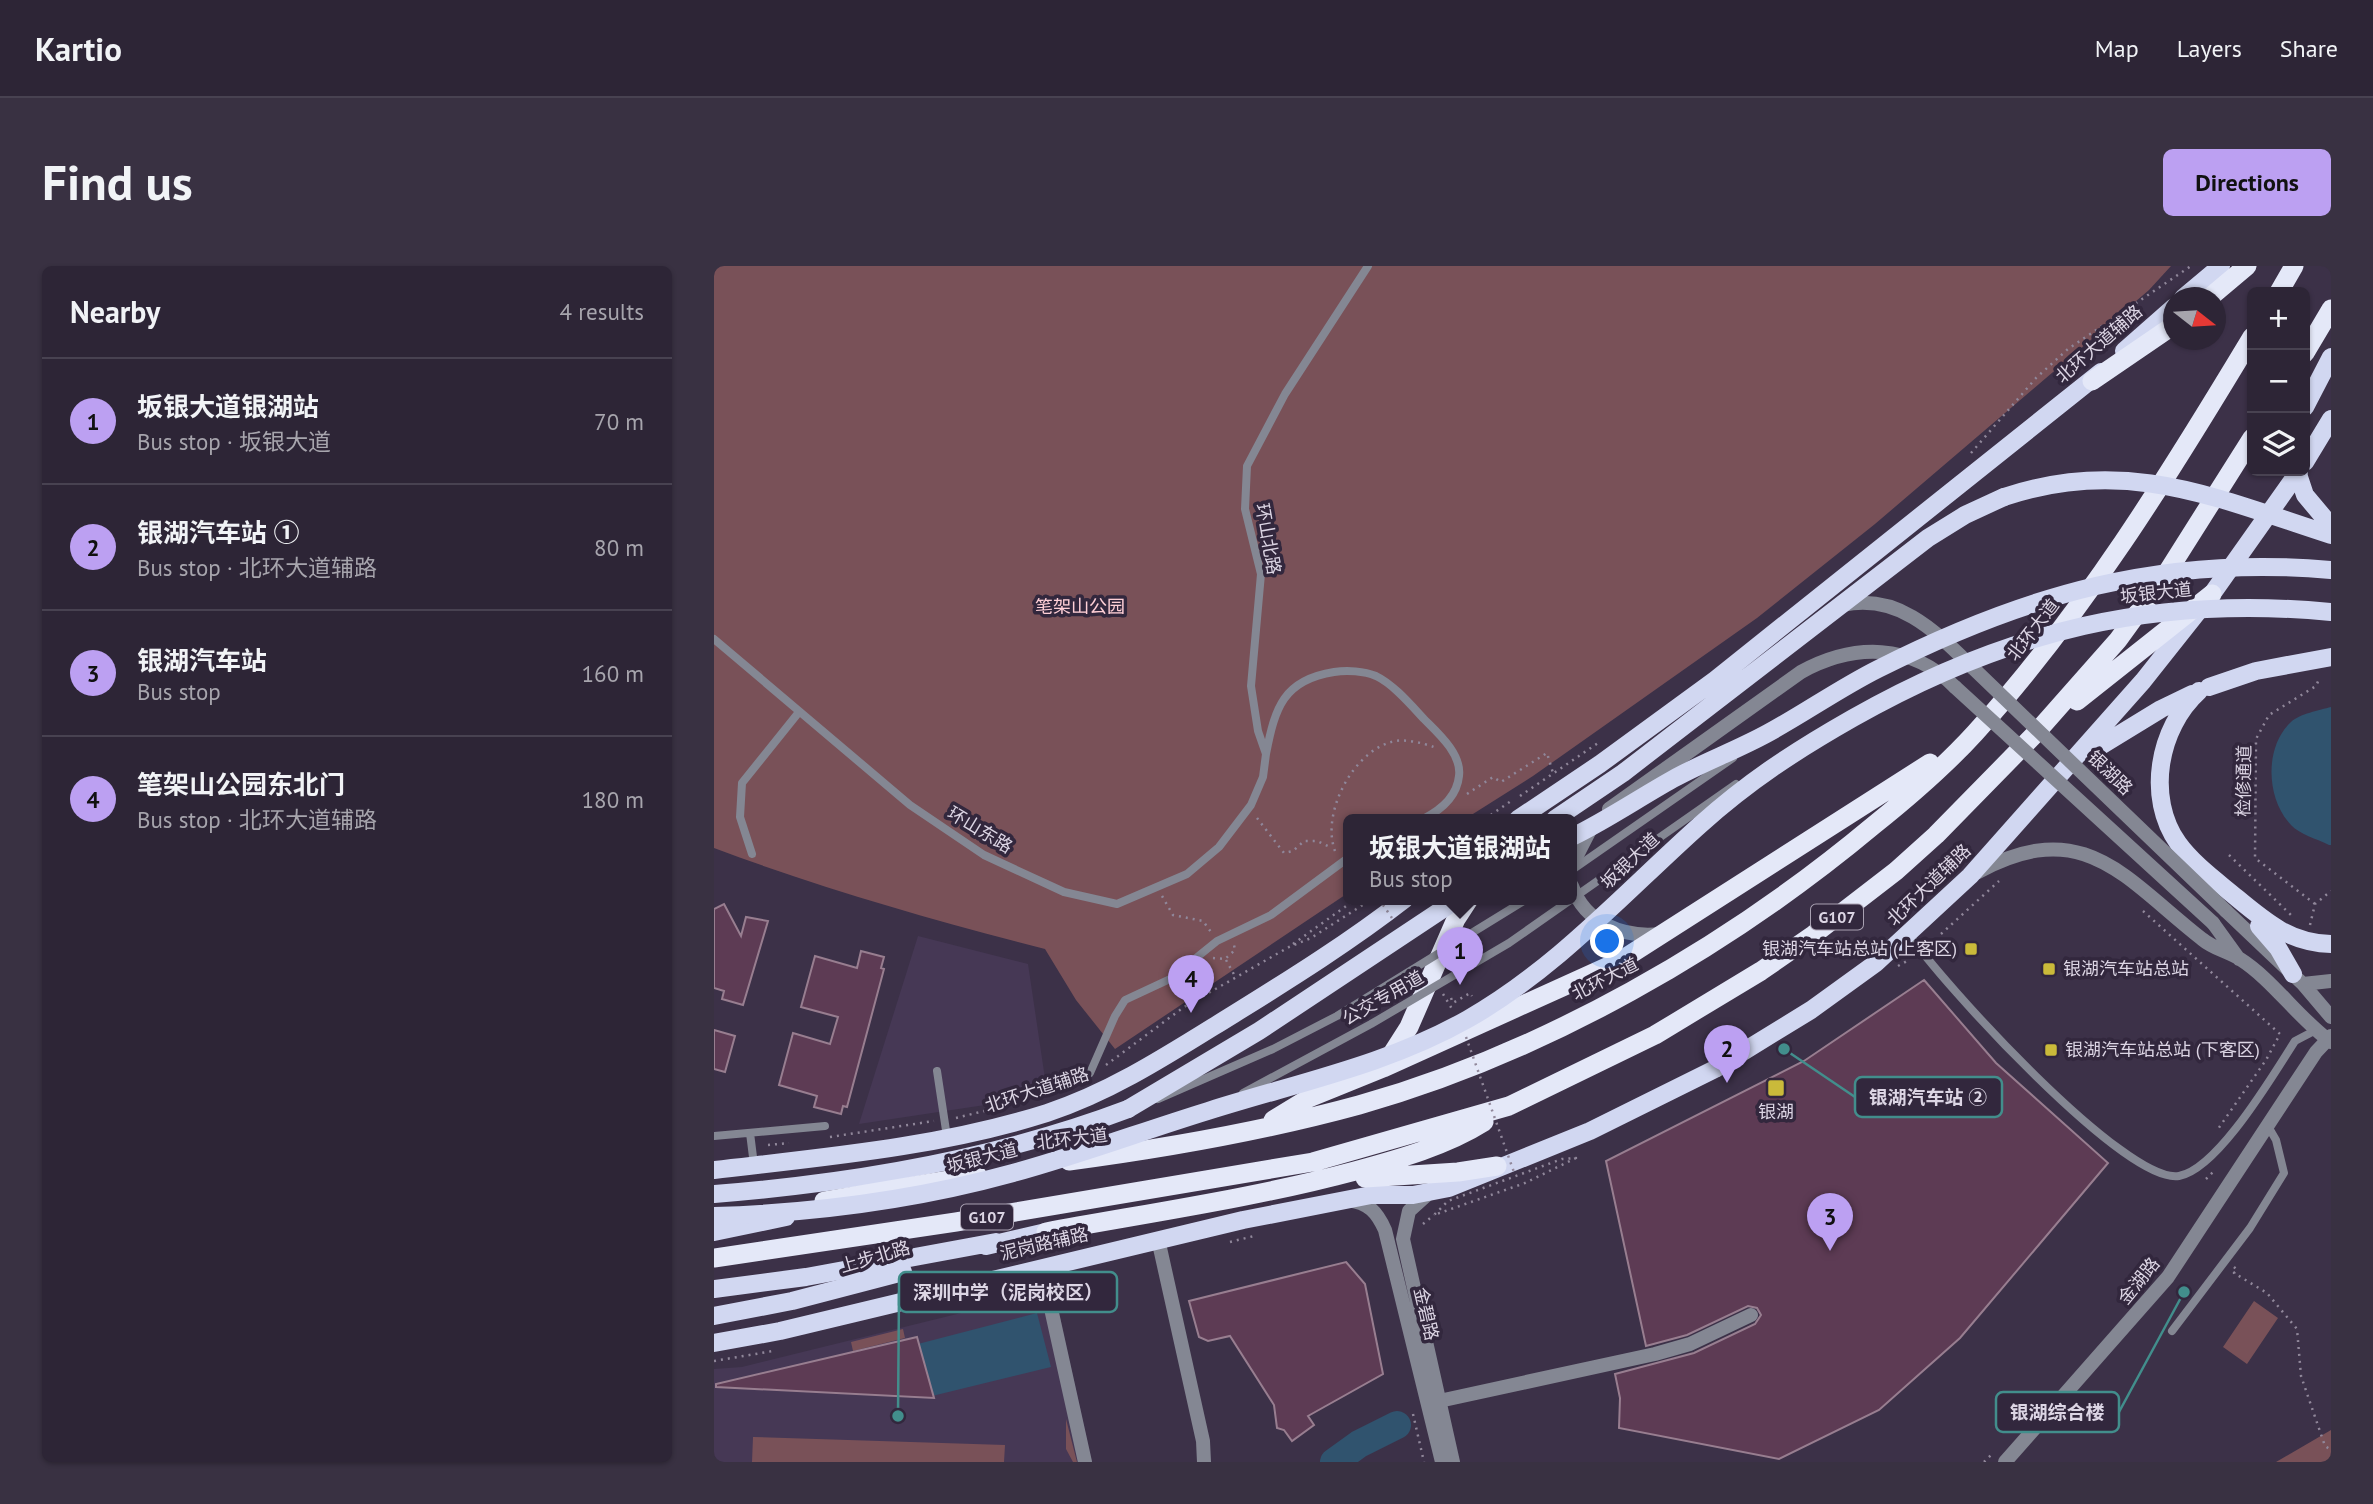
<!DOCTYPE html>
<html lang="en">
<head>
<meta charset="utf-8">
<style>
  :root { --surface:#2d2536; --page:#393142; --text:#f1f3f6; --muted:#a7a5ad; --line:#484251; --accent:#bca0f2 }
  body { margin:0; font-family:"PT Sans","Noto Sans SC",sans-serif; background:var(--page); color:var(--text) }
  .controls { position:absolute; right:21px; top:21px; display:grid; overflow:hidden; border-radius:10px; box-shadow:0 2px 5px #0004 }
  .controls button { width:63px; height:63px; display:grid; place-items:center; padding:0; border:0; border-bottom:2px solid var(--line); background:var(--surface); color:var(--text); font:35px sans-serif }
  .compass { position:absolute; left:1449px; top:21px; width:63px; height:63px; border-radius:50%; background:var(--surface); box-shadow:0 2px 5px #0004; rotate:107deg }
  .you { position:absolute; left:894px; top:676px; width:24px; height:24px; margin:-18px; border:5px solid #fff; border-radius:50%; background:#1a73e8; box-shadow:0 0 0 10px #1a73e833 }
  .badge { display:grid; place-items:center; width:46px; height:46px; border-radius:50%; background:var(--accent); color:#111; font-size:23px; font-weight:700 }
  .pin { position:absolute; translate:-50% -58px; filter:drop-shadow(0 2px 4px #0008) }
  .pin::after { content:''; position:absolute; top:37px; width:24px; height:21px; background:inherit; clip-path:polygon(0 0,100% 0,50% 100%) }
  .popup { position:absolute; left:629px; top:548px; width:234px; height:91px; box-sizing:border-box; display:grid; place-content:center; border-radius:10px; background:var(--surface); filter:drop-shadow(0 2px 5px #0005); font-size:23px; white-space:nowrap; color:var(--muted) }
  .popup b { font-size:26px; color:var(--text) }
  .popup::after { content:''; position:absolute; left:50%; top:100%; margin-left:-14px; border:14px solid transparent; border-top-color:var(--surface) }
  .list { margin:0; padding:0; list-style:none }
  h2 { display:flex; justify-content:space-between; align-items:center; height:91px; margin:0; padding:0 28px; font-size:30px }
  h2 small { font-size:23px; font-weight:400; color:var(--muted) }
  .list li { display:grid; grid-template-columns:46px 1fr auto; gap:21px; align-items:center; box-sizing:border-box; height:126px; padding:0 28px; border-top:2px solid var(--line) }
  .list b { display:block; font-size:26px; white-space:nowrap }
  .list p { margin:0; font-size:23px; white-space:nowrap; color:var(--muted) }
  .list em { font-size:23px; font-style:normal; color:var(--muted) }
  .icon { flex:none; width:38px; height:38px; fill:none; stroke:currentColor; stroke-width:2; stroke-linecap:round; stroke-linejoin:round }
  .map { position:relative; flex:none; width:1617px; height:1196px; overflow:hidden; border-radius:10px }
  header { display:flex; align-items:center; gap:42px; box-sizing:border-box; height:98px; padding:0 35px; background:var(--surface); border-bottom:2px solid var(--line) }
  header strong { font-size:33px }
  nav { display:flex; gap:38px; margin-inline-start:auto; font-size:24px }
  .intro { display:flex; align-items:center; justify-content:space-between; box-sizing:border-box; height:168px; padding:0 42px }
  h1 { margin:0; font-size:49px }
  .button { padding:18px 32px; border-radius:10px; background:var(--accent); color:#111; font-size:24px; font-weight:700 }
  main { display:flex; gap:42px; padding:0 42px }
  aside { flex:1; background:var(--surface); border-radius:10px; box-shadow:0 2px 5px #0004 }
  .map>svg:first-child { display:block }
  .built { fill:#463855 }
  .green { fill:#795158 }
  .water { fill:#30536e }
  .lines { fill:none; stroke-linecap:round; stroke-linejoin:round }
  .river { stroke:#30536e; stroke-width:28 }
  .building { fill:#5d3b54; stroke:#987e90; stroke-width:2 }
  .path { stroke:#90879a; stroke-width:2.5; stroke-dasharray:2 5; stroke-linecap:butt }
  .service { stroke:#848793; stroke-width:8 }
  .minor { stroke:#848793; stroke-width:14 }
  .tertiary { stroke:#848793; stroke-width:14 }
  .primary { stroke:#d1d7f1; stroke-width:18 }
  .trunk { stroke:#e4e8f8; stroke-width:19 }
  .path-bridge { stroke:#90879a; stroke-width:2.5; stroke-dasharray:2 5; stroke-linecap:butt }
  .service-bridge { stroke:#848793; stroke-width:8 }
  .tertiary-bridge { stroke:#848793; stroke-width:14 }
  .primary-bridge { stroke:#d1d7f1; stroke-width:18 }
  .poi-dot { fill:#caba3a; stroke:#32273d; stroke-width:2.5 }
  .labels { text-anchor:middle; stroke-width:7; stroke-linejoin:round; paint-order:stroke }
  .shield { fill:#32273d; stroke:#a9a1b2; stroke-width:2 }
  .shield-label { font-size:16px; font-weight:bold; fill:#dcd5e4 }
  .street-label { font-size:18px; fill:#dcd5e4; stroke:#32273d }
  .park-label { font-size:18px; fill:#ffcfd6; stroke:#32273d }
  .poi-label { font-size:18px; fill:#dcd5e4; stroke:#32273d; text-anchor:start }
  .leader { fill:none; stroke:#428e8c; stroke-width:2.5 }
  .callout-dot { fill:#428e8c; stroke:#32273d; stroke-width:2.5 }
  .callout { fill:#32273d; stroke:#428e8c; stroke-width:2.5 }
  .callout-label { font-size:19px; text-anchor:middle; font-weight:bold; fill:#dcd5e4 }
</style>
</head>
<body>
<header>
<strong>Kartio</strong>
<nav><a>Map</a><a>Layers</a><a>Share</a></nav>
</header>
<div class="intro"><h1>Find us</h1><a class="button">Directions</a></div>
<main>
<aside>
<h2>Nearby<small>4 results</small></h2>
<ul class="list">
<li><span class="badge">1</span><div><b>坂银大道银湖站</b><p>Bus stop · 坂银大道</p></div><em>70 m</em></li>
<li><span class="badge">2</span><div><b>银湖汽车站 ①</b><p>Bus stop · 北环大道辅路</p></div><em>80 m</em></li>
<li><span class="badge">3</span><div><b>银湖汽车站</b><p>Bus stop</p></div><em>160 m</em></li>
<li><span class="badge">4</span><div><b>笔架山公园东北门</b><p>Bus stop · 北环大道辅路</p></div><em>180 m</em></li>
</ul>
</aside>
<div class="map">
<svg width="1617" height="1196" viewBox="0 0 1617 1196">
  <rect width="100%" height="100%" fill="#3c3148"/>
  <path class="built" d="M204 670 314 698 333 826 331 830 145 858Z
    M340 1024 378 1196H0V1103L28 1101Z"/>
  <path class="green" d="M0 0H1457L1435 24 1161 258 1043 352 819 510 751 553H634V627L401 783 362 734 331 683C219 654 109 623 0 582Z
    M1540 1035 1564 1052 1533 1098 1509 1081Z
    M189 1063 191 1072 139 1085 137 1076Z
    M352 1153 363 1196H359L352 1183Z
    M1617 1164V1196H1562Z
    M39 1171 291 1179 290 1196H38Z"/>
  <path class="water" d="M1617 441V579H1615C1603 573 1585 568 1577 559 1552 533 1550 481 1577 456 1585 448 1606 444 1617 441Z
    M323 1047 337 1101 214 1131 200 1079Z"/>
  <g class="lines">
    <path class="river" d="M620 1196 645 1178 683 1159"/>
  </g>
  <path class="building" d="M10 638 27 670 32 651 54 655 29 739 8 733 10 725 0 722V643Z
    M147 685 170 691 167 702 170 703 133 841 129 840 127 848 100 841 103 830 65 819 79 767 116 778 124 751 87 741 101 690 143 702Z
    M1210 714 1282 797 1394 897 1246 1072 1165 1144 1065 1193 905 1162 906 1132 901 1108 980 1087 1041 1058 1047 1049 1043 1042 1034 1040 973 1069 932 1080 892 895 1090 795Z
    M0 764 21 770 11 806 0 803Z
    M632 996 651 1018 669 1108 594 1150 600 1159 578 1175 570 1164 563 1162 560 1139 516 1070 494 1075 485 1071 475 1035Z
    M203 1071 220 1132 2 1121V1118Z"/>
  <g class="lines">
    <path class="path" d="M1257 187 1322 112 1354 83 1477 0
      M753 528 779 511 787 516 833 487 839 507
      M806 530 887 475
      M543 552 570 587 579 585 590 575H603L618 582
      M771 553 797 535
      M621 585C607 548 638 487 677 476 689 472 709 477 720 481
      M1515 589 1578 650
      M448 630 459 649 489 655 497 666
      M1601 638 1541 592 1542 473 1555 449 1602 420 1606 411
      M1429 645 1566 768 1552 794 1504 863
      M1596 659 1601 638 1617 625
      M1227 668 1285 615
      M579 678 642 633
      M499 692 511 693 521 684 520 679
      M512 694 522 712
      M1184 700 1193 695
      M737 732 739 737 756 727 758 730
      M392 799 470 741 575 681 597 672 658 633
      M339 825 365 813
      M242 852 286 841
      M116 871 220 855
      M54 879 75 877
      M862 892 811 917 720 949 734 935 848 893Z
      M1492 913 1500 905
      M709 958 720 949
      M516 976 540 970
      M1520 1001 1523 1004 1520 1007 1553 1027 1583 1063 1587 1110 1611 1180 1617 1184
      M0 1095 59 1085
      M699 1148 710 1196
      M1270 1196 1278 1188"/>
    <path class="service" d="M0 373 196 539 270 589 350 626 403 638 473 608 505 581 537 539 549 511 552 488 544 465 537 420 547 308 531 243 533 200 571 128 654 0
      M552 488C561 442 569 414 620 406 633 404 650 405 662 410 679 418 697 439 710 453 724 467 748 488 745 510 743 530 727 544 709 553
      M38 588 26 551 28 517 85 446
      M858 604 1019 492
      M1195 668C1226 715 1412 919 1465 910 1504 903 1559 809 1581 775L1602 764
      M223 805 233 871
      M376 807 401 750 411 734 456 713 503 675 557 649 634 592
      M36 867 40 899
      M0 870 111 860
      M329 1001 334 1029
      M1458 1065 1536 962 1570 907 1562 874 1555 862"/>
    <path class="minor" d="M444 973 489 1175 490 1196
      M334 1029 371 1196
      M716 1137 941 1088 976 1078 1037 1049"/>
    <path class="tertiary" d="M1129 339C1185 327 1222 366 1259 402
      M895 543 1087 406C1140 377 1197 377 1241 421
      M858 599 878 560
      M1264 606C1371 548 1411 613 1488 673 1500 683 1513 685 1526 693 1559 714 1584 752 1617 776
      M858 620C871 657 909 672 946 668
      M1512 645 1589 718 1617 751
      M1499 657 1525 693
      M1589 718 1617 715
      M716 926 695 945 689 973 739 1196
      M634 934C655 937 663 946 671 964L728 1196
      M1291 1196 1454 1011 1602 786 1617 770"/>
    <path class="primary" d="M1469 32 1507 0
      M1410 85 1460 41
      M1591 141 1617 91
      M1591 196 1617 153
      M1485 425C1444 462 1432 532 1464 577 1479 598 1504 616 1523 632 1553 657 1577 677 1617 678
      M1375 487 1447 443 1478 428
      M804 553 886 498 1001 414 1387 106
      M841 553 909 507 1214 272 1251 249 1290 231
      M1545 660 1564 682 1579 708
      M0 904C111 891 226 881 333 847 400 825 460 785 520 748 578 712 637 675 691 633
      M0 928C140 917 282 893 414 843
      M0 966 72 951
      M272 980 332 966
      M0 1023 92 1011 282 976
      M0 1077 66 1065 529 954 657 929H699L735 922 876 865 1001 803 1097 744 1162 697 1256 610 1429 415 1498 328 1585 205"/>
    <path class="trunk" d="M1565 26 1580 0
      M1495 32 1533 0
      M1591 87 1617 43
      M1378 115 1460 59
      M1363 435 1498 328
      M672 797 695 761 742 653 755 633
      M559 854 595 832 669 802 906 695 1216 497
      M355 895C453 882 550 865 645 839 830 787 1014 681 1160 559 1195 531 1231 500 1261 467 1370 347 1455 209 1538 71
      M651 912 744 906 783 900
      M110 935 263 909
      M332 966C435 947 540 932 641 905 685 893 732 880 770 856
      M0 992 242 956 599 896 795 840 941 769 1047 705 1099 669 1182 605 1222 569 1321 468 1404 374 1454 305 1538 172"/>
    <path class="path-bridge" d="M665 633 680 655
      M729 728 738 743
      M752 771 801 909"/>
    <path class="service-bridge" d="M529 827 657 758 795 677 1022 518
      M444 833 559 783 623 750 813 633"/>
    <path class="tertiary-bridge" d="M1259 402 1512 645
      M1241 421 1499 657"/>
    <path class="primary-bridge" d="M1583 205 1591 229 1617 260
      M1290 231C1412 190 1502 232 1617 269
      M1495 421 1542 405 1617 391
      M858 571C893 554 925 532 959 513 990 496 1023 484 1054 467 1091 447 1126 422 1164 403 1312 328 1449 289 1617 304
      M414 843 545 765 744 633
      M0 950C101 947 201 934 299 907 365 889 429 865 494 845 582 817 673 799 754 753 842 703 911 626 986 559 1035 515 1081 485 1139 452 1292 365 1441 329 1617 346
      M0 1050 78 1035 189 1006"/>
  </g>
  <g class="poi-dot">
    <rect x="1250" y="676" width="14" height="14" rx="3.5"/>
    <rect x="1328" y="696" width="14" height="14" rx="3.5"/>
    <rect x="1330" y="777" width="14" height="14" rx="3.5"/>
    <rect x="1053" y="813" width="18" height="18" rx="3.5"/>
  </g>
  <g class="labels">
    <g class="shield">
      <rect x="1097" y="638.5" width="52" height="25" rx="5"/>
      <rect x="247" y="938.5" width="52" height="25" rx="5"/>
    </g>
    <g class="shield-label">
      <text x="1123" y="657">G107</text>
      <text x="273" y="957">G107</text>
    </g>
    <g class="street-label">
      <text transform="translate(1385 78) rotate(-41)" y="6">北环大道辅路</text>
      <text transform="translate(554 273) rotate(80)" y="6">环山北路</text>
      <text transform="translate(1442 327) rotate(-6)" y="6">坂银大道</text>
      <text transform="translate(1319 364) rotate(-52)" y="6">北环大道</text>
      <text transform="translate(1396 507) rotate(44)" y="6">银湖路</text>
      <text transform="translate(1530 515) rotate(-89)" y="6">检修通道</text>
      <text transform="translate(266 564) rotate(31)" y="6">环山东路</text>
      <text transform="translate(916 595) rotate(-43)" y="6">坂银大道</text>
      <text transform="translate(1215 619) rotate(-44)" y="6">北环大道辅路</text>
      <text transform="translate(891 713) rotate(-27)" y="6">北环大道</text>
      <text transform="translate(669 732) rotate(-30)" y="6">公交专用道</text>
      <text transform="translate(323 824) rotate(-18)" y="6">北环大道辅路</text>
      <text transform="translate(358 873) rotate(-7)" y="6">北环大道</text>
      <text transform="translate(268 892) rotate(-14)" y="6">坂银大道</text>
      <text transform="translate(330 978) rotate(-13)" y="6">泥岗路辅路</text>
      <text transform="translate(161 991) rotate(-16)" y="6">上步北路</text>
      <text transform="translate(1425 1015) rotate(-51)" y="6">金湖路</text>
      <text transform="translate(712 1048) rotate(77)" y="6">金碧路</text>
    </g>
    <g class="park-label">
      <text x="366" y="347">笔架山公园</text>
    </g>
    <g class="poi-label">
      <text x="1243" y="689" text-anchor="end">银湖汽车站总站 (上客区)</text>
      <text x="1349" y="709">银湖汽车站总站</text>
      <text x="1351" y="790">银湖汽车站总站 (下客区)</text>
      <text x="1062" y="852" text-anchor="middle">银湖</text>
    </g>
  </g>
  <path class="leader" d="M1070 783L1141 831M184 1150L185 1026M1470 1026L1405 1146"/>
  <g class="callout-dot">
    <circle cx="1070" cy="783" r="7"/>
    <circle cx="184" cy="1150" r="7"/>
    <circle cx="1470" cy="1026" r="7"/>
  </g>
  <g class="callout">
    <rect x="1141" y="811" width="147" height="40" rx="7"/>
    <rect x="185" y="1006" width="218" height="40" rx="7"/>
    <rect x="1282" y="1126" width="123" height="40" rx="7"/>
  </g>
  <g class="callout-label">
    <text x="1214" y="838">银湖汽车站 ②</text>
    <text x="294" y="1033">深圳中学（泥岗校区）</text>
    <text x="1343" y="1153">银湖综合楼</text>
  </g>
</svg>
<div class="controls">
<button>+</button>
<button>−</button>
<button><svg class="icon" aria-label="layers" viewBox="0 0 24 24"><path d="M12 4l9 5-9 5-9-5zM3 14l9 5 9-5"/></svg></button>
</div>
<svg class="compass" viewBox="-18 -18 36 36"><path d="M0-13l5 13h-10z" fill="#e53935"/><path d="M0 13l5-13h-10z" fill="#a7a5ad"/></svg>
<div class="you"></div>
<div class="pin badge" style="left:746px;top:719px">1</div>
<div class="popup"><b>坂银大道银湖站</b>Bus stop</div>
<div class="pin badge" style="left:1013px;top:817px">2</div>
<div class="pin badge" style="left:1116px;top:985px">3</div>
<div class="pin badge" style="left:477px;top:747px">4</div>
</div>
</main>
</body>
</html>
